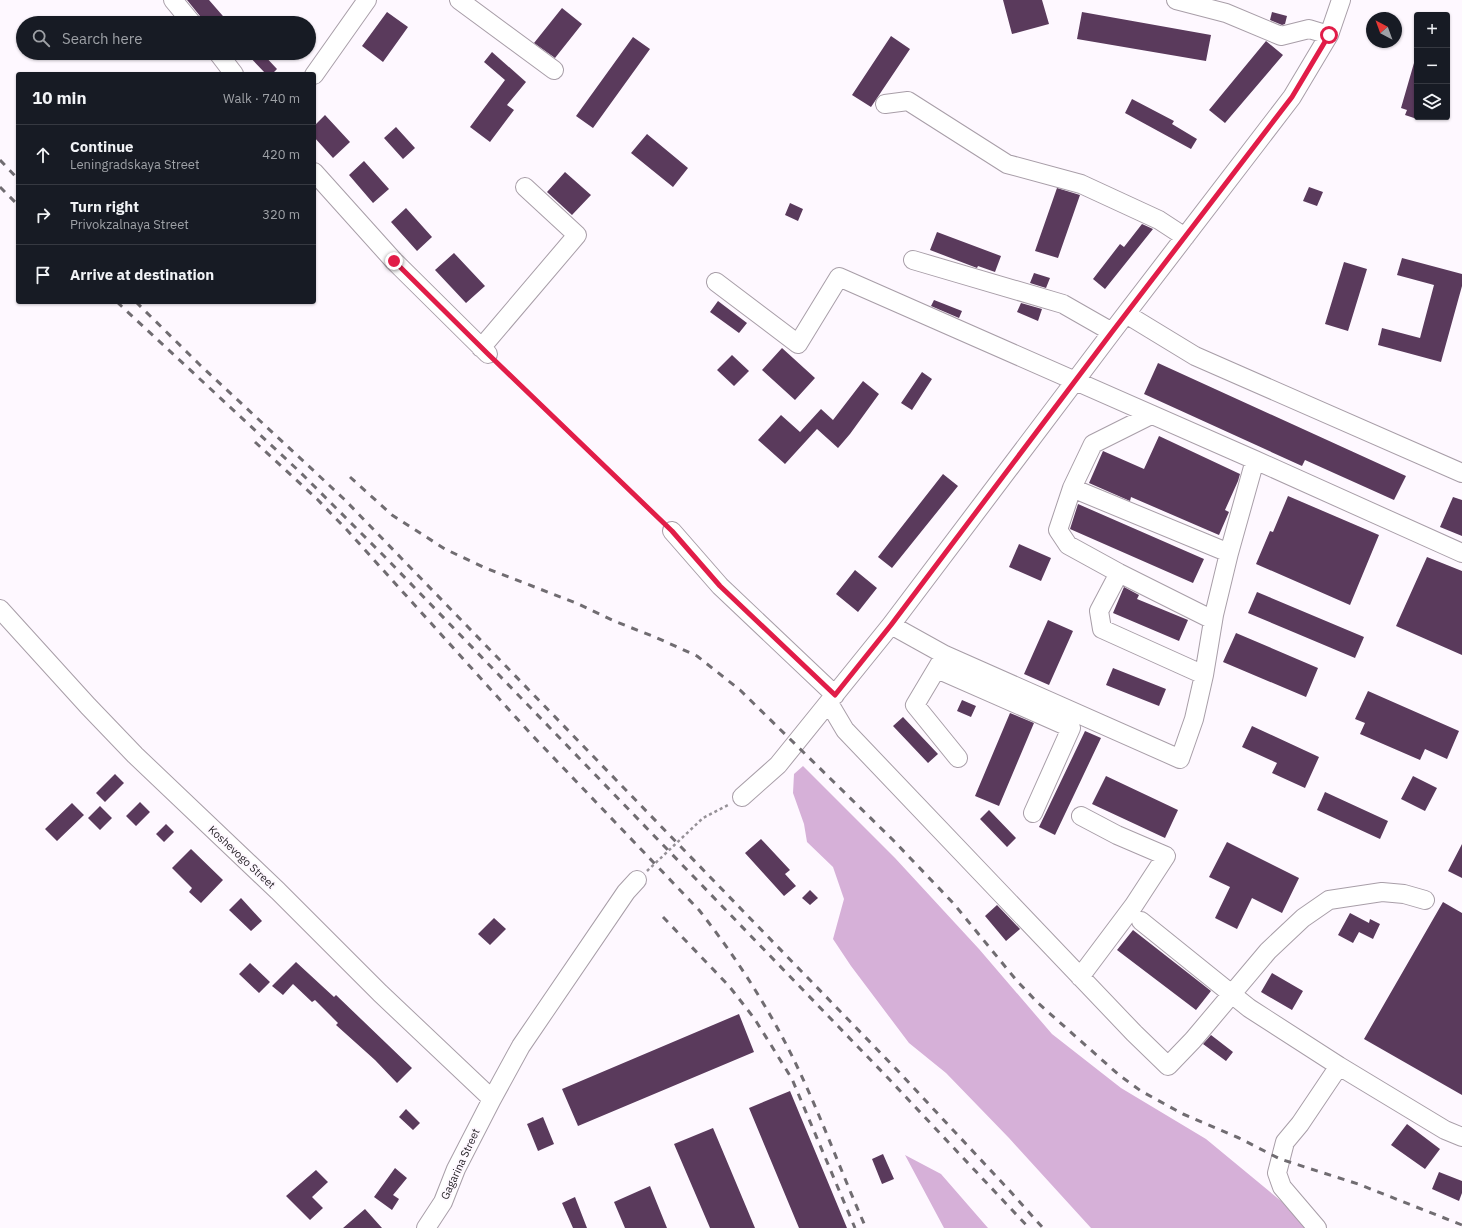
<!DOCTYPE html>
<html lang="en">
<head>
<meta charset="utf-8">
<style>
  :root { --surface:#171b24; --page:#20242c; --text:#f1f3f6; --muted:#9ea1a6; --line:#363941 }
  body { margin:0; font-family:"IBM Plex Sans",sans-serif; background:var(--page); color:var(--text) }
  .controls { position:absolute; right:12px; top:12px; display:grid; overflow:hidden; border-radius:4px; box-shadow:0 1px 3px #0004 }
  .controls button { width:36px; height:36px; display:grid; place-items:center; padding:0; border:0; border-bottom:1px solid var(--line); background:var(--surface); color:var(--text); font:20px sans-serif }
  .compass { position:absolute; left:1366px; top:12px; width:36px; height:36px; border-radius:50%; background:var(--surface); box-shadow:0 1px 3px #0004; rotate:319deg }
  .stop { position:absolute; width:12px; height:12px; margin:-9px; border:3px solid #e11d48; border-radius:50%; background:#fff }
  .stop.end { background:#e11d48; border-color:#fff; box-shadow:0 1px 4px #0008 }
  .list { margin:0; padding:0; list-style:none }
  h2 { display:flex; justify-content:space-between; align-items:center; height:52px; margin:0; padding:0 16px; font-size:17px }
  h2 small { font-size:13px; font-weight:400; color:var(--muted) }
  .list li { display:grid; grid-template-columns:26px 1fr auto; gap:12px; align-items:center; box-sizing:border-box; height:60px; padding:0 16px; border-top:1px solid var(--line) }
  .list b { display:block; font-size:15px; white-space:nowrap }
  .list p { margin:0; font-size:13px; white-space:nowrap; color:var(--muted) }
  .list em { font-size:13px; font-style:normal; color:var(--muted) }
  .icon { flex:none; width:22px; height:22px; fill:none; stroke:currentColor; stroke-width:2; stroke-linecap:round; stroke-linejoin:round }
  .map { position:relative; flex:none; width:1462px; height:1228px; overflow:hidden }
  .search { position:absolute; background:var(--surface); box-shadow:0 1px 3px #0004; left:16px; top:16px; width:300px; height:44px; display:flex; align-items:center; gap:10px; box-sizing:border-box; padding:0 14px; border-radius:22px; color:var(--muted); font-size:15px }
  .panel { position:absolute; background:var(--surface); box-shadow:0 1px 3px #0004; left:16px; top:72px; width:300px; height:232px; border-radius:4px }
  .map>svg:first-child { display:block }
  .forest { fill:#d6b0d8 }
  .building { fill:#5a3a5c }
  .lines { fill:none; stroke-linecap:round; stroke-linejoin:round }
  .minor-casing { stroke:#a89ea8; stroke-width:20 }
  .path { stroke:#969197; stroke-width:2.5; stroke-dasharray:3 3; stroke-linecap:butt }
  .minor { stroke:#fff; stroke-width:18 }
  .rail { stroke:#706c71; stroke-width:3; stroke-dasharray:7 7; stroke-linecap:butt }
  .route { stroke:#e11d48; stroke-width:5 }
  .labels { text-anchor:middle; stroke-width:4; stroke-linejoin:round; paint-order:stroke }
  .street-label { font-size:11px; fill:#29252a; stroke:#fef8ff }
</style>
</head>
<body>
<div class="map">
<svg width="1462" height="1228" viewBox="0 0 1462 1228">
  <rect width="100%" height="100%" fill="#fef8ff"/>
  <path class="forest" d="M803 766 895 858 979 949 1052 1034 1121 1088 1206 1139 1281 1201 1306 1228H1091L1009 1138 946 1073 909 1043 851 966 833 939 844 899 833 867 807 842 804 824 793 793 794 774Z
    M905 1155 941 1174 988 1228H944Z"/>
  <path class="building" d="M187 0H209L229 23H202L200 16Z
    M1003 0H1042L1049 24 1012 34Z
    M562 8 582 24 555 58 534 43Z
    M387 12 408 27 383 62 362 46Z
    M1082 12 1211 35 1206 61 1077 39Z
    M1272 12 1287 16 1285 24 1282 25 1270 20Z
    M891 36 910 49 871 107 852 95Z
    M633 37 650 49 593 128 576 116Z
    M1266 41 1283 55 1225 123 1209 110Z
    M492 52 526 82 507 105 514 110 490 142 470 127 505 80 484 62Z
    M246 53H262L277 69 272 74H266Z
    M1414 63H1417V119L1405 115 1407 110 1401 108Z
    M1132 99 1174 121 1172 124 1197 139 1191 149 1125 113Z
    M325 115 350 142 333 158 314 137V126Z
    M396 127 415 148 403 159 384 138Z
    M647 134 688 168 673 187 631 153Z
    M364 161 389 189 373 203 349 175Z
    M565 172 591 195 572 215 547 192Z
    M1309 187 1323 192 1317 206 1303 201Z
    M1057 188 1080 195 1058 258 1035 251Z
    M790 203 803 209 798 221 785 215Z
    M406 208 432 237 417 251 391 222Z
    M1142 224 1153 229 1105 289 1093 279 1120 244 1124 247Z
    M937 232 1001 256 995 272 978 266 977 268 930 250Z
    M454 253 485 286 466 303 435 270Z
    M1402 258 1462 274V286L1441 362 1378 345 1382 328 1420 338 1434 285 1397 275Z
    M1344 262 1367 269 1348 331 1325 324Z
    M1034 273 1050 278 1046 288 1030 283Z
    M934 300 962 311 959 318 931 306Z
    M718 301 747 323 739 333 710 312Z
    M1021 303 1042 309 1038 321 1017 312Z
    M782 348 815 378 795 400 762 370Z
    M732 355 749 371 734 386 717 370Z
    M1158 363 1406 476 1394 500 1305 460 1302 466 1144 394Z
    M922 372 932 379 912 410 901 403Z
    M863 381 879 394 850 434 838 448 817 429 785 464 758 440 781 415 800 432 821 409 833 420Z
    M1159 436 1240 474 1238 481 1225 510 1229 512 1219 535 1131 497 1130 501 1089 483 1103 451 1144 469Z
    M943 474 958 486 892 568 878 557Z
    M1288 496 1379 535 1350 605 1256 564 1270 531 1273 532Z
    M1453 497 1462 500V536L1440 527Z
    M1078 504 1204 559 1193 583 1070 529Z
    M1019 544 1051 558 1041 581 1009 567Z
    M1427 557 1462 571V655L1396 626Z
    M855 570 877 588 858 612 836 594Z
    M1124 587 1139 595 1137 599 1188 620 1179 641 1113 613Z
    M1257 592 1364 637 1355 658 1248 613Z
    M1048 620 1073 631 1049 685 1024 674Z
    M1236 633 1318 668 1306 697 1223 662Z
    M1113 668 1166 689 1159 706 1106 685Z
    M1368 691 1459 731 1447 759 1425 749 1420 760 1360 734 1365 723 1355 719Z
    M962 700 976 706 971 717 957 711Z
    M1010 713 1034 723 999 806 975 796Z
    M903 717 938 754 928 763 893 726Z
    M1252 726 1319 757 1305 788 1272 773 1277 763 1242 747Z
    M1085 731 1101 738 1055 835 1039 827Z
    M115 774 124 783 105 802 96 793Z
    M1106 776 1178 810 1165 838 1092 804Z
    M1413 776 1437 788 1425 811 1401 799Z
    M1325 792 1388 821 1380 839 1317 810Z
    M140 802 150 812 136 826 126 816Z
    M72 803 84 815 57 841 45 829Z
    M100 806 112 818 100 830 88 818Z
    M989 810 1016 838 1007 847 980 819Z
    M166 824 174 832 164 842 156 834Z
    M761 839 790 870 785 874 796 886 784 896 745 853Z
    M1227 842 1299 878 1282 913 1252 898 1237 929 1215 918 1230 887 1209 877Z
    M1462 844V878L1448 871Z
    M191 849 223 880 201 903 189 892 192 888 172 868Z
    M810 890 818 898 810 905 802 898Z
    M241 898 262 921 251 931 229 910Z
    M1443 902 1462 913V1095L1364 1039Z
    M997 905 1020 929 1006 941 985 916Z
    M1350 913 1369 923 1370 919 1380 924 1373 939 1359 932 1353 943 1338 935Z
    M494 918 506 929 490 945 478 934Z
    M1133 930 1211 991 1196 1010 1117 950Z
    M296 962 334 997 336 995 412 1068 397 1083 375 1060 336 1025 338 1023 315 1000 312 1002 293 984 283 995 272 986Z
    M250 963 270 982 259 993 239 974Z
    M1272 973 1303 991 1292 1010 1261 992Z
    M739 1014 754 1052 578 1126 562 1089Z
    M1211 1035 1233 1052 1226 1061 1203 1044Z
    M790 1091 847 1228H799L749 1108Z
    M406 1109 420 1123 413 1130 399 1117Z
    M543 1117 554 1144 538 1151 527 1124Z
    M1407 1124 1440 1149 1425 1169 1391 1145Z
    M713 1128 755 1228H710L674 1144Z
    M883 1154 894 1179 882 1184 872 1159Z
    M395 1168 407 1178 393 1195 399 1199 392 1210 374 1197Z
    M316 1170 328 1182 312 1197 323 1208 310 1220 286 1196Z
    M1439 1172 1462 1181V1193L1459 1201 1432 1189Z
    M650 1186 667 1228H625L614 1202Z
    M575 1197 587 1228H573L562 1203Z
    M365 1209 382 1228H343Z"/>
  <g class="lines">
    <g class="minor-casing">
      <path id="minor" d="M173 0 192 23
        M459 0 554 70
        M1176 0 1226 13 1281 36 1309 29 1329 35
        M218 53 234 74
        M314 75 367 0
        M885 104 908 101 1007 164 1081 184 1159 220 1185 237
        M314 172 394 261 488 354
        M913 260 1063 304 1112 332
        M716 282 798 344 839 277 1255 460 1462 553
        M1126 314 1195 356 1462 473
        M481 348 577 235 525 187
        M1151 415 1093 444 1072 488 1058 530 1068 545 1119 573 1213 620
        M1072 488 1229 553
        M672 531 720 586 835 695
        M1119 573 1099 611 1102 629 1204 675
        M0 609 88 706 135 755 278 891 380 993 492 1099
        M891 625 945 655 1180 759 1194 719 1204 675 1214 615 1229 553 1255 460
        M943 658 915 705 958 758
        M937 669 1071 728 1033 813
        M829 703 845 730 1134 1033 1168 1066 1193 1040 1268 951 1303 918 1329 900 1382 892 1404 894 1425 900
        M742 797 778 765 891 625 1112 332 1292 97 1329 35 1341 0
        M1141 921 1249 1008 1339 1066 1445 1130 1462 1137
        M1080 977 1134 905 1166 856 1117 835 1081 816
        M426 1228 443 1202 456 1169 492 1099 521 1046 626 892 637 880
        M1317 1228 1282 1187 1277 1173 1285 1142 1300 1124 1339 1066"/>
    </g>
    <path class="path" d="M498 364 662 522
      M647 871 703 818 730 804"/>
    <use href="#minor" class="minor"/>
    <path class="rail" d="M0 160 18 179
      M0 187 18 205
      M117 302 300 472 385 557 888 1078 1029 1228
      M136 302 199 364 344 499 898 1071 1009 1190 1043 1228
      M255 442 317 499 347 530 530 733 699 910C735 956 767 1005 793 1058 820 1113 841 1172 866 1228
      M350 477 392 515 445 549 483 567 576 603 614 621 655 637 697 656 740 690 893 840 954 904 1017 981 1038 1003 1119 1075 1141 1091 1183 1114 1239 1138 1280 1159 1358 1184 1462 1225
      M663 917 729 986 754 1018 771 1045 792 1079 855 1228"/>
  </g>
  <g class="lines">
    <path class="route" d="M394 261 488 354 672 531 720 586 835 695 891 625 1112 332 1292 97 1329 35"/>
  </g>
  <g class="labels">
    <g class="street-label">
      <text transform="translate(242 857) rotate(43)" y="4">Koshevogo Street</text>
      <text transform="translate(460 1164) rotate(-65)" y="4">Gagarina Street</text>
    </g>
  </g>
</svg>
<div class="controls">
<button>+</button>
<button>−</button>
<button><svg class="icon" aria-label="layers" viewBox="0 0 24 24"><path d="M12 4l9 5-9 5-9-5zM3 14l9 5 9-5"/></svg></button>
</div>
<svg class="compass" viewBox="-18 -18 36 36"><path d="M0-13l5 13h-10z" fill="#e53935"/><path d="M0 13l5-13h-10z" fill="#9ea1a6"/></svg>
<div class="stop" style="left:1329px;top:35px"></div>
<div class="stop end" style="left:394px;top:261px"></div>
<div class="search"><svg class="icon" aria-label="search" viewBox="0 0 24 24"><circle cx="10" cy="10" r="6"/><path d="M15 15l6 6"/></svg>Search here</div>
<section class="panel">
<h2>10 min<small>Walk · 740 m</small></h2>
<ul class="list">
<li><svg class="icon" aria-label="ahead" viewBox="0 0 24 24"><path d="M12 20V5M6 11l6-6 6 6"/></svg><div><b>Continue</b><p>Leningradskaya Street</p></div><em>420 m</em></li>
<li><svg class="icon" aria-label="right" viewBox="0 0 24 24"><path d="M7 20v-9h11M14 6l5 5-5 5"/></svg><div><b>Turn right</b><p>Privokzalnaya Street</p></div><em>320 m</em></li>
<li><svg class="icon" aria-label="arrive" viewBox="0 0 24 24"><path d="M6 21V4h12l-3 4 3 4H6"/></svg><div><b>Arrive at destination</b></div></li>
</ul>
</section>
</div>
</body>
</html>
